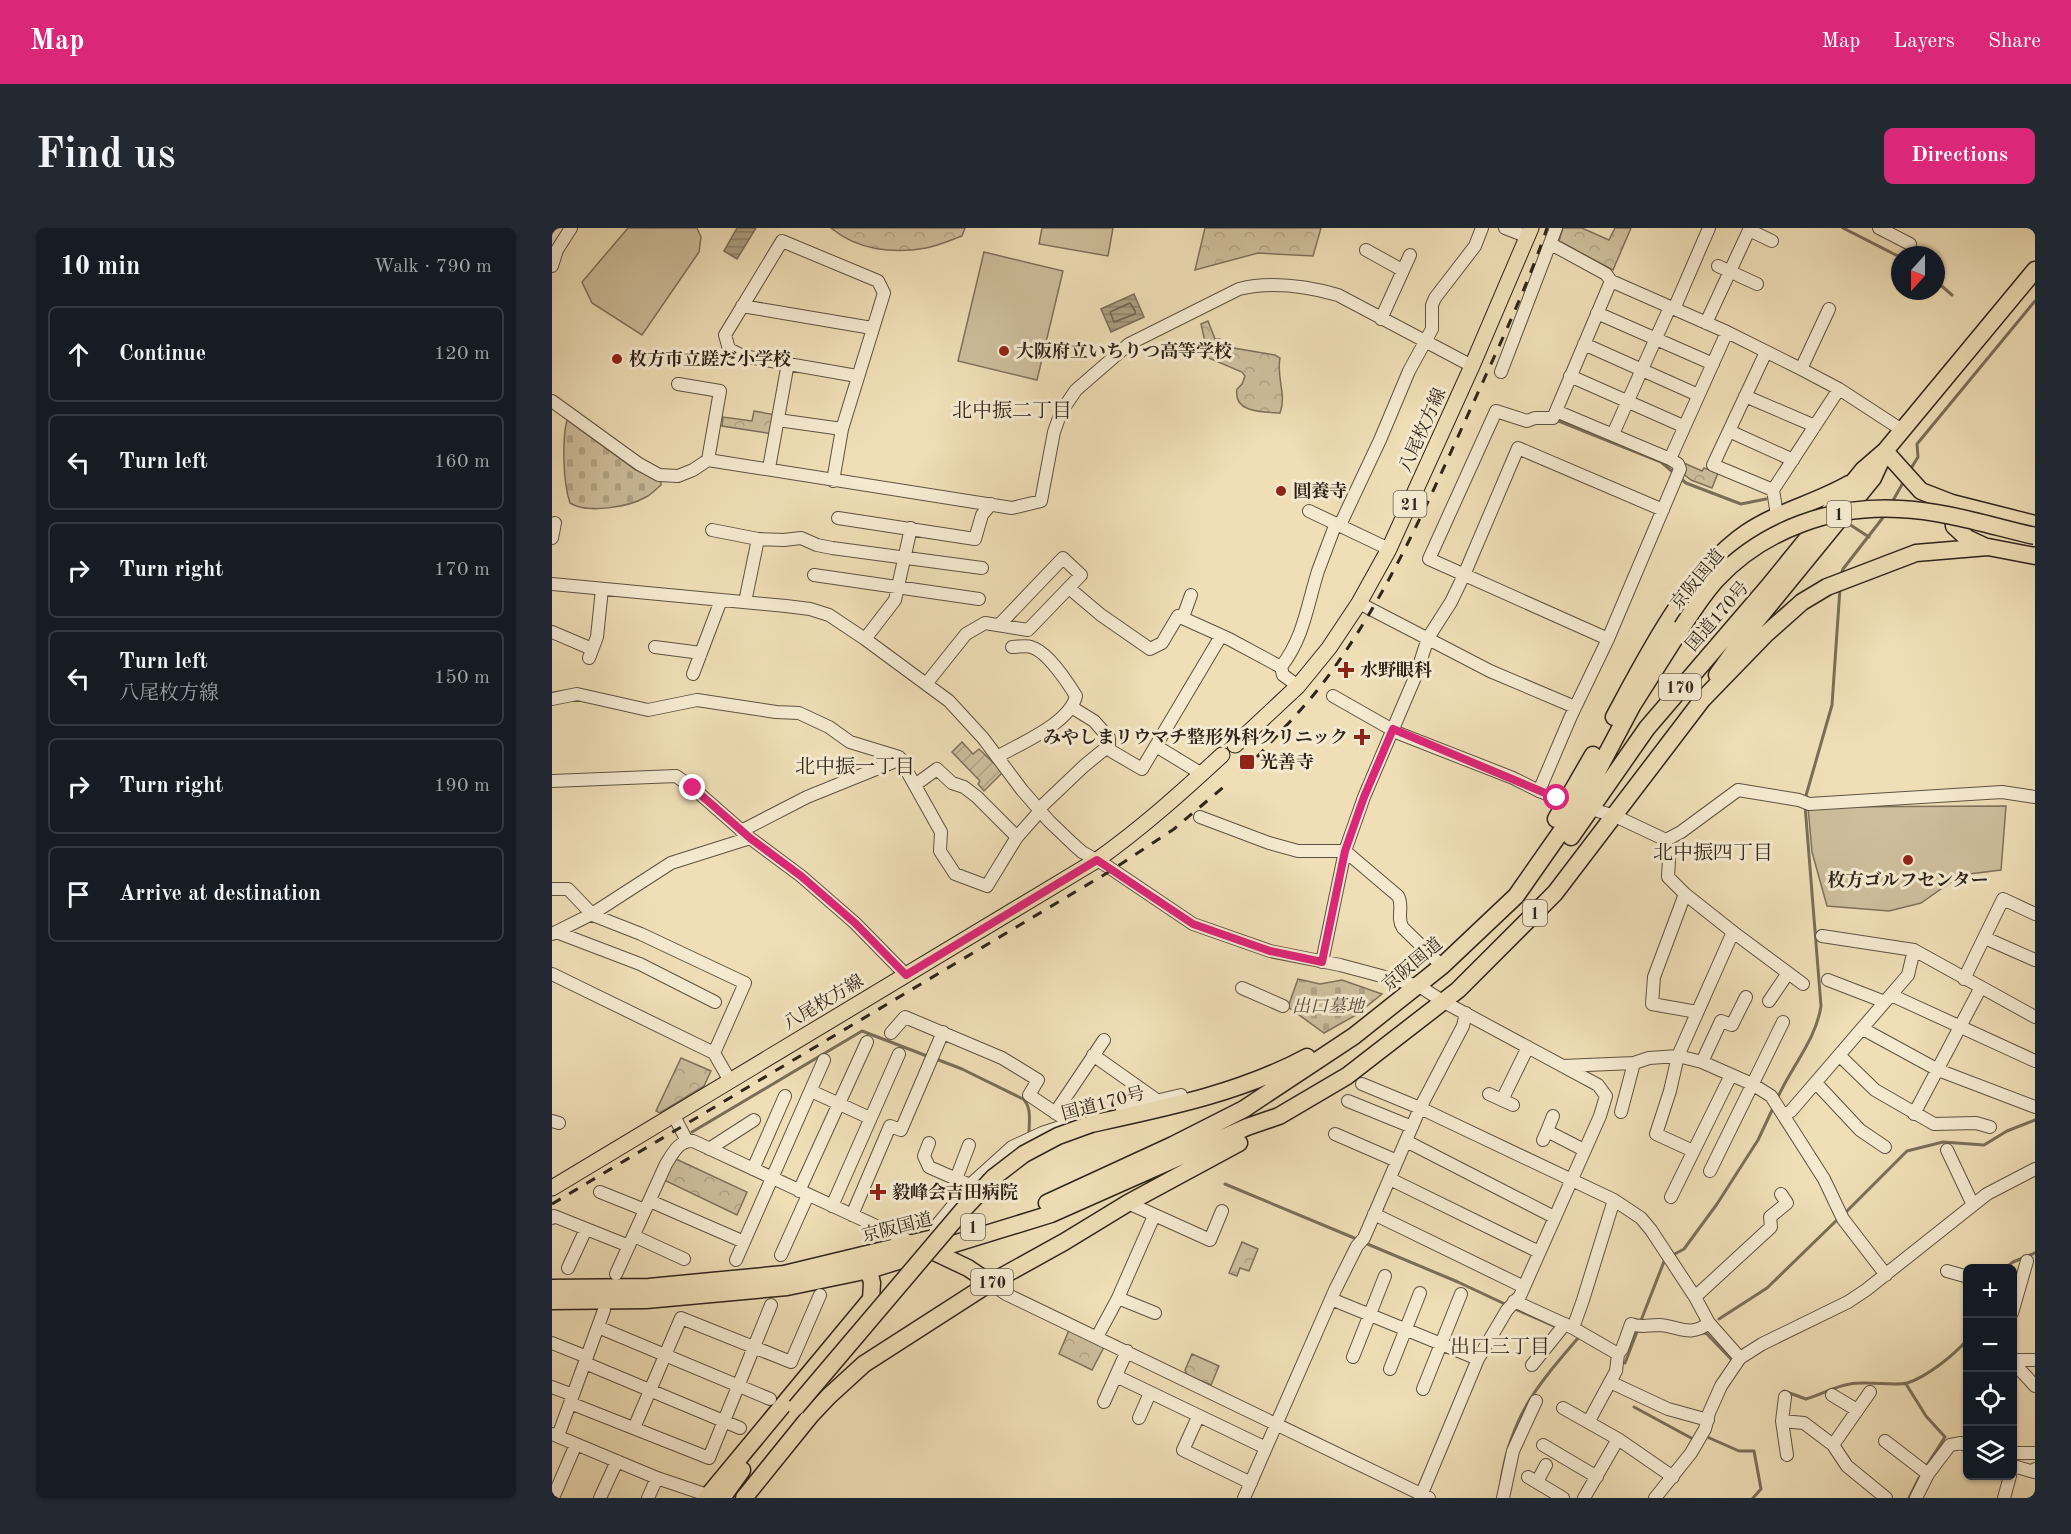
<!DOCTYPE html>
<html lang="en">
<head>
<meta charset="utf-8">
<style>
  :root { --surface:#171b24; --page:#242831; --text:#f1f3f6; --muted:#9ea1a6; --line:#363941; --accent:#db2777 }
  body { margin:0; font-family:"Old Standard TT","Noto Serif JP",serif; background:var(--page); color:var(--text) }
  .controls { position:absolute; right:18px; bottom:18px; display:grid; overflow:hidden; border-radius:9px; box-shadow:0 2px 4px #0004 }
  .controls button { width:54px; height:54px; display:grid; place-items:center; padding:0; border:0; border-bottom:2px solid var(--line); background:var(--surface); color:var(--text); font:30px sans-serif }
  .compass { position:absolute; left:1339px; top:18px; width:54px; height:54px; border-radius:50%; background:var(--surface); box-shadow:0 2px 4px #0004; rotate:201deg }
  .stop { position:absolute; width:18px; height:18px; margin:-14px; border:4px solid #db2777; border-radius:50%; background:#fff }
  .stop.end { background:#db2777; border-color:#fff; box-shadow:0 2px 6px #0008 }
  .list { margin:0; padding:0; list-style:none }
  h2 { display:flex; justify-content:space-between; align-items:center; height:78px; margin:0; padding:0 24px; font-size:26px }
  h2 small { font-size:20px; font-weight:400; color:var(--muted) }
  .list li { display:grid; grid-template-columns:39px 1fr auto; gap:18px; align-items:center; box-sizing:border-box; height:96px; margin:0 12px 12px; padding:0 12px; border:2px solid var(--line); border-radius:9px }
  .list b { display:block; font-size:22px; white-space:nowrap }
  .list p { margin:0; font-size:20px; white-space:nowrap; color:var(--muted) }
  .list em { font-size:20px; font-style:normal; color:var(--muted) }
  .icon { flex:none; width:33px; height:33px; fill:none; stroke:currentColor; stroke-width:2; stroke-linecap:round; stroke-linejoin:round }
  .map { position:relative; flex:none; width:1483px; height:1270px; overflow:hidden; border-radius:9px }
  header { display:flex; align-items:center; gap:36px; box-sizing:border-box; height:84px; padding:0 30px; background:var(--accent); color:#fff }
  header strong { font-size:28px }
  nav { display:flex; gap:33px; margin-inline-start:auto; font-size:21px }
  .intro { display:flex; align-items:center; justify-content:space-between; box-sizing:border-box; height:144px; padding:0 36px }
  h1 { margin:0; font-size:42px }
  .button { padding:15px 27px; border-radius:9px; background:var(--accent); color:#fff; font-size:21px; font-weight:700 }
  main { display:flex; gap:36px; padding:0 36px }
  aside { flex:1; background:var(--surface); border-radius:9px; box-shadow:0 2px 4px #0004 }
  .map>svg:first-child { display:block }
  .forest { fill:url(#forest-crowns); stroke:#7e715c; stroke-width:1.5 }
  .cemetery { fill:url(#cemetery-stones); stroke:#7e715c; stroke-width:1.5 }
  .garden { fill:url(#garden-furrows); stroke:#7e715c; stroke-width:1.5 }
  .pitch { fill:#cebe9c; stroke:#7e715c; stroke-width:1.5 }
  .water { fill:url(#water-rules); stroke:#7a6e58; stroke-width:1.5 }
  .lines { fill:none; stroke-linecap:round; stroke-linejoin:round }
  .shore { stroke:#6e624e; stroke-width:1.5 }
  .stream { stroke:#7a6e58; stroke-width:3 }
  .minor-casing { stroke:#5e5242; stroke-width:14 }
  .major-casing { stroke:#2e241b; stroke-width:17 }
  .highway-casing { stroke:#2e241b; stroke-width:19 }
  .minor { stroke:#f5ead0; stroke-width:12 }
  .major { stroke:#efdeb6; stroke-width:15 }
  .highway { stroke:#efdeb6; stroke-width:16 }
  .rail { stroke:#2e241b; stroke-width:3; stroke-dasharray:10 10; stroke-linecap:butt }
  .highway-bridge-casing { stroke:#2e241b; stroke-width:19; stroke-linecap:butt }
  .highway-bridge { stroke:#efdeb6; stroke-width:16 }
  .route { stroke:#db2777; stroke-width:8 }
  .poi-dot { fill:#8f2418; stroke:#f5ead0; stroke-width:2 }
  .labels { text-anchor:middle; stroke-width:6; stroke-linejoin:round; paint-order:stroke }
  .shield { fill:#f5ead0; stroke:#6a5f51; stroke-width:1.5 }
  .shield-label { font-size:16px; font-weight:bold; fill:#2e241b }
  .poi-label { font-size:18px; font-weight:bold; fill:#2e241b; stroke:#f5ead0; text-anchor:start }
  .street-label { font-size:18px; fill:#2e241b; stroke:#f5ead0 }
  .park-label { font-size:18px; font-style:italic; fill:#564a3b; stroke:#f5ead0 }
  .neighbourhood-label { font-size:20px; fill:#2e241b; stroke:#f5ead0 }
</style>
</head>
<body>
<header>
<strong>Map</strong>
<nav><a>Map</a><a>Layers</a><a>Share</a></nav>
</header>
<div class="intro"><h1>Find us</h1><a class="button">Directions</a></div>
<main>
<aside>
<h2>10 min<small>Walk · 790 m</small></h2>
<ul class="list">
<li><svg class="icon" aria-label="ahead" viewBox="0 0 24 24"><path d="M12 20V5M6 11l6-6 6 6"/></svg><div><b>Continue</b></div><em>120 m</em></li>
<li><svg class="icon" aria-label="left" viewBox="0 0 24 24"><path d="M17 20v-9H6M10 6l-5 5 5 5"/></svg><div><b>Turn left</b></div><em>160 m</em></li>
<li><svg class="icon" aria-label="right" viewBox="0 0 24 24"><path d="M7 20v-9h11M14 6l5 5-5 5"/></svg><div><b>Turn right</b></div><em>170 m</em></li>
<li><svg class="icon" aria-label="left" viewBox="0 0 24 24"><path d="M17 20v-9H6M10 6l-5 5 5 5"/></svg><div><b>Turn left</b><p>八尾枚方線</p></div><em>150 m</em></li>
<li><svg class="icon" aria-label="right" viewBox="0 0 24 24"><path d="M7 20v-9h11M14 6l5 5-5 5"/></svg><div><b>Turn right</b></div><em>190 m</em></li>
<li><svg class="icon" aria-label="arrive" viewBox="0 0 24 24"><path d="M6 21V4h12l-3 4 3 4H6"/></svg><div><b>Arrive at destination</b></div></li>
</ul>
</aside>
<div class="map">
<svg width="1483" height="1270" viewBox="0 0 1483 1270">
  <defs>
    <pattern id="forest-crowns" width="20" height="18" patternUnits="userSpaceOnUse" patternTransform="scale(1.5)"><rect width="20" height="18" fill="#cebe9c"/><path d="M2 6a3 3 0 1 1 6 0M12 15a3 3 0 1 1 6 0" fill="none" stroke="#b1a386"/></pattern>
    <pattern id="cemetery-stones" width="16" height="16" patternUnits="userSpaceOnUse" patternTransform="scale(1.5)"><rect width="16" height="16" fill="#cebe9c"/><path d="M2 7V4a2 2 0 0 1 4 0v3zM10 15v-3a2 2 0 0 1 4 0v3z" fill="#b1a386"/></pattern>
    <pattern id="garden-furrows" width="10" height="10" patternUnits="userSpaceOnUse" patternTransform="scale(1.5)"><rect width="10" height="10" fill="#cebe9c"/><path d="M-1 1l2-2M0 10L10 0M9 11l2-2" fill="none" stroke="#b1a386"/></pattern>
    <pattern id="water-rules" width="6" height="5" patternUnits="userSpaceOnUse" patternTransform="scale(1.5)"><rect width="6" height="5" fill="#ad9f81"/><path d="M0 2.5h6" fill="none" stroke="#8d8169"/></pattern>
  </defs>
  <rect width="100%" height="100%" fill="#efdeb6"/>
  <filter id="stains"><feTurbulence type="fractalNoise" baseFrequency=".00333" numOctaves="4"/><feColorMatrix values="0 0 0 0 .2 0 0 0 0 .09 0 0 0 0 .02 0 0 0 .5 -.17"/></filter>
  <radialGradient id="worn" r=".72"><stop offset=".6" stop-color="#630" stop-opacity="0"/><stop offset="1" stop-color="#630" stop-opacity=".3"/></radialGradient>
  <path class="forest" d="M279 0H413L410 8C399 12 386 18 374 20 341 26 305 22 279 0Z
    M653 0H769L761 28 706 25 643 42Z
    M1011 0H1030L1057 12 1063 0H1079L1061 42 1007 13Z
    M656 93 663 111H668L670 118 723 127 728 130C724 149 735 167 728 185 711 184 681 185 685 161L690 156 693 148 690 144 652 128 650 122 641 121 645 116 653 114 649 96Z
    M202 183 224 187 221 206 170 198 171 189 200 193Z
    M1132 235 1150 243 1152 240 1166 245 1160 260 1139 252 1129 244Z
    M129 830 159 843 152 858 108 885 104 883Z
    M124 931 195 964 185 987 112 952 119 937Z
    M690 1014 706 1021 697 1043 688 1040 685 1048 677 1045Z
    M517 1102 552 1119 540 1142 507 1126Z
    M640 1126 667 1138 659 1157 635 1147 633 1142Z"/>
  <path class="cemetery" d="M15 192 84 242 109 252V257C104 261 100 266 94 269 77 279 35 286 18 275 11 255 10 212 15 192Z
    M746 751 768 756 790 752 830 766 804 787 772 805 736 779Z"/>
  <path class="garden" d="M410 514 421 526 427 521 451 544 432 563 426 556 428 553 400 524Z"/>
  <path class="pitch" d="M76 0H145L149 9 147 24 90 107 40 75 30 54Z
    M490 0H561L556 28 487 16Z
    M432 24 511 43 485 152 406 133Z
    M1454 578 1449 642 1409 647 1369 675 1337 683 1275 678 1260 624 1256 579Z"/>
  <path class="water" d="M185 0H204L185 31 172 23Z
    M582 66 592 89 559 104 549 81Z"/>
  <g class="lines">
    <path class="shore" d="M578 75 583 83V86L562 94 558 84Z"/>
    <path class="stream" d="M1291 0 1348 29
      M1384 53 1400 67
      M1004 192 1109 234 1122 245
      M1358 242 1366 229 1365 216 1483 73
      M1127 249 1134 255 1189 276 1214 271
      M1339 276 1352 253
      M1297 296 1317 309
      M1289 347 1291 341 1333 287
      M1253 571 1280 477 1288 360
      M384 831 410 841 471 871C480 879 477 894 477 906
      M1225 871C1239 839 1264 812 1269 778L1253 577
      M140 904 310 803 375 828
      M673 956 807 1012
      M1292 986 1355 923 1391 914 1432 917 1455 903 1483 892
      M813 1015 906 1054 955 1077
      M1119 1028 1132 1021 1165 976 1206 912 1221 880
      M1453 1040 1461 1034 1483 1025
      M961 1080 1004 1099
      M1167 1091 1215 1060 1287 990
      M1088 1095 1113 1031
      M1146 1106 1154 1105 1180 1132
      M1069 1133 1073 1135 1086 1101
      M1354 1156 1374 1188 1393 1209 1375 1237
      M1232 1163 1254 1171C1269 1167 1283 1158 1298 1156 1314 1153 1343 1158 1355 1155 1375 1149 1402 1127 1416 1111
      M1082 1179 1141 1211
      M1153 1208 1187 1223H1202L1209 1261 1201 1270
      M949 1252C960 1186 985 1158 1027 1109
      M1357 1270 1367 1250"/>
    <g class="minor-casing">
      <path id="minor" d="M953 0 976 9
        M1327 0 1358 16
        M1197 2 1220 13
        M999 16 1054 46 1059 53 1175 104 1249 141 1287 161 1350 202
        M814 22 850 42
        M0 38 5 22 19 0
        M1166 38 1205 56
        M190 78 320 100
        M1122 81 1157 0
        M1045 85 1161 136
        M829 91 858 27
        M1154 95 1198 0
        M1032 116 1146 167
        M1214 124 1161 237 1221 262
        M1249 141 1277 81
        M949 144 1004 0
        M1018 148 1131 198
        M1193 168 1263 198
        M0 173 87 236 107 247 126 248 141 242 156 232 168 163 126 156
        M1004 183 1001 190H983L975 193 944 183 877 331 1056 411
        M226 192 290 201
        M1177 203 1241 232
        M1061 206 1118 79
        M1118 231 1175 104
        M156 232 460 280 489 273 502 204 509 184 524 162 577 116 687 61C720 53 754 58 786 67L920 138
        M217 240 236 135
        M281 253 290 201 332 65 326 53 230 13 173 107 177 121 191 128 305 148
        M757 283 837 321
        M1225 287 1221 262 1287 161
        M286 290 423 311 430 287 439 276
        M788 297 828 212 857 143 880 101V77L883 70 923 18 930 0
        M160 302 206 311 232 312 249 310 265 317 280 320 430 340
        M0 310 3 295
        M262 347 427 371
        M0 356 234 378 258 381 277 387 313 411 397 473 431 510 470 562 497 593 521 616 530 624 555 638 641 696 718 723 788 737 867 758 892 774 1046 857 1054 868 1048 888 968 1068 955 1082 926 1131 868 1270
        M517 360 549 387 598 421 610 415 626 388 677 411 729 439 731 447 746 458
        M193 374 206 311
        M807 375 938 443 1023 479
        M631 389 639 367
        M0 404 40 421
        M313 411 343 372 359 300
        M103 419 149 425
        M37 430 45 409 50 361
        M729 439C752 409 755 378 766 343 772 327 778 311 784 295
        M141 446 169 372
        M374 456 414 406 433 395 476 402 529 347 511 330 447 397
        M781 468 846 505 961 550 987 563 1015 574 1063 588 1114 612 1129 604 1186 562 1247 572 1257 576 1450 564 1483 569
        M0 471 25 466 96 482 145 472 224 484 247 485 277 499 298 514 347 529 389 604 388 623 403 646 435 658 465 609 488 583
        M521 480 542 493 557 510V522
        M604 518 650 546
        M445 529C469 515 518 495 524 468 516 455 495 423 479 419 474 417 466 419 460 419
        M0 553 124 548 141 560 198 610 249 648 303 695 354 747
        M363 557 385 541 400 555 412 559 425 569 465 609
        M987 563 1019 488 1056 411 1128 241 1126 236 1118 231 1004 183 1059 53
        M491 577 532 538 554 520 590 541 669 408
        M648 589 717 615 746 623H793L846 668C852 678 844 690 851 700L890 738
        M189 603 255 569 349 531
        M1114 612 1117 631 1116 649 1133 666 1102 749 1100 776 1145 784
        M0 661H16L40 686
        M1133 666 1181 704 1126 828 1118 863 1104 906 1141 923
        M38 686 89 706 193 755 162 825
        M4 704 88 736 163 774
        M1181 704 1251 756
        M0 706 40 686 119 635 198 610
        M1270 708 1362 722 1483 789
        M1433 710 1483 732
        M770 734 793 623 812 569 864 447 876 410 899 374 912 347 966 220 1111 282
        M0 746 162 825 178 853
        M1412 751 1451 671 1483 686
        M1276 752 1333 774
        M690 760 731 778
        M1339 767 1483 833
        M1217 773 1236 745
        M1311 801 1386 842 1483 879
        M339 805 353 789 450 830 486 852 477 867 517 894
        M541 827 606 873
        M1288 828 1323 862 1382 896 1424 895 1438 899
        M1150 834 1169 793 1180 797 1194 769
        M1011 838 1082 835 1097 830 1126 828 1150 834 1200 856 1219 868 1272 951 1291 991 1334 1047
        M1264 855 1308 902 1333 919
        M810 856 868 880 1062 972 1089 990 1099 1002 1143 1069 1157 1095 1188 1130
        M259 863 318 890
        M937 866 961 877
        M950 872 976 819
        M796 873 860 899
        M570 881 629 867
        M1069 884 1082 835
        M503 885 552 812
        M1362 886 1429 759
        M1232 887 1239 883 1356 747 1362 722
        M122 888 135 913
        M0 893 7 895
        M995 903 1001 888
        M783 906 845 933
        M991 912 995 903 1032 922
        M854 913 1002 989
        M377 915 372 928 377 939 418 957
        M157 921 202 892
        M1395 922 1421 977
        M201 941 233 868
        M1158 943 1231 794
        M404 951 417 917
        M838 951 987 1024
        M247 963 315 814
        M48 964 93 982
        M1119 969 1179 847
        M98 973 192 1014
        M576 975 658 1012 670 983
        M280 978 347 826
        M822 986 972 1059
        M300 987 338 898 349 902 391 804
        M0 990 2 988 77 1018
        M82 1008 132 1031
        M382 1011 385 997 418 957 460 919 490 905 539 889
        M229 1027 256 967
        M184 1032 272 832
        M16 1040 34 1001
        M1395 1043 1416 1049
        M64 1046 114 936C121 925 127 912 141 913L363 1016
        M438 1055 454 1066 877 1270
        M1143 1069 1219 999 1218 989 1235 975 1229 966
        M566 1070 603 1085
        M779 1071 926 1131
        M962 1073 1021 1100 1066 1126 1070 1121 1079 1096C1089 1100 1096 1097 1107 1097 1127 1098 1137 1110 1157 1095
        M1460 1085 1475 1033
        M46 1099 218 1171
        M1021 1100 1031 1072 1062 972
        M545 1109 566 1070 602 988
        M0 1115 35 1129
        M801 1129 833 1048
        M1460 1132H1483
        M1460 1133 1483 1158
        M33 1135 188 1200
        M980 1137 1013 1096
        M838 1141 868 1065
        M564 1148 714 1220
        M1058 1154 1116 1181 1156 1192
        M0 1159 21 1167
        M871 1161 909 1066
        M1280 1167 1305 1182
        M1233 1169 1230 1193 1235 1227
        M552 1174 575 1123
        M18 1175 157 1230 219 1077
        M1011 1180 1066 1211 1121 1249
        M646 1189 631 1222 699 1255
        M587 1190 598 1165
        M1037 1193 1064 1143 1066 1126
        M1230 1193 1252 1195 1281 1217 1295 1238 1334 1270
        M82 1200 129 1090 239 1134 268 1067
        M0 1206 105 1250 161 1269
        M6 1208 52 1082
        M1333 1213 1376 1246
        M991 1217 1045 1249
        M1281 1217 1318 1164
        M1460 1225H1483
        M1460 1241 1465 1239 1482 1244 1483 1241
        M976 1249 1011 1270
        M985 1254 994 1237
        M1 1270 24 1216
        M48 1270 65 1233
        M96 1270 105 1250
        M692 1270 783 1062 805 1018 812 1010 868 880 911 798 914 785
        M951 1270 961 1223 984 1173
        M1032 1270 1066 1211
        M1103 1270 1139 1225 1153 1201 1157 1185 1169 1158 1188 1130 1210 1116 1296 1074 1314 1062 1435 966 1483 941
        M1364 1270 1376 1246 1398 1217 1409 1215 1416 1218
        M1452 1270 1458 1248"/>
    </g>
    <g class="major-casing">
      <path id="major" d="M683 517 746 458 777 420 807 375 837 321 920 138 979 0
        M0 960 545 632C590 600 630 564 670 527"/>
    </g>
    <g class="highway-casing">
      <path id="highway" d="M1333 223 1369 263 1400 275 1483 296
        M1400 276 1402 298 1415 310 1432 318
        M1165 447 1201 397 1321 250 1332 226
        M1062 489C1095 428 1136 345 1194 305 1227 283 1264 275 1297 256
        M1004 591 1041 527
        M1019 609 1095 500 1216 359 1311 242 1333 223 1483 42
        M539 896C613 880 688 865 755 829
        M495 975 621 917 692 881 802 808 890 738 964 668 1027 578 1080 478 1130 399
        M378 1022 416 1040 438 1055
        M0 1060 97 1059 232 1046 394 1007
        M0 1073 94 1072 235 1059 317 1042 499 986 695 899 727 888 795 848 906 762 1003 665 1150 472 1214 406 1250 374 1275 359 1364 325 1436 319 1483 328
        M154 1270 319 1071 320 1055 317 1042
        M170 1270 190 1242
        M192 1270 259 1187 277 1168 312 1136 438 1055 512 1014 576 975 687 915"/>
    </g>
    <use href="#minor" class="minor"/>
    <use href="#major" class="major"/>
    <use href="#highway" class="highway"/>
    <path class="rail" d="M705 529C727 505 751 481 771 455 835 370 875 276 919 180 946 120 974 62 995 0
      M0 976 560 642 622 601 675 556"/>
    <g class="highway-bridge-casing">
      <path id="highway-bridge" d="M1130 399C1141 382 1152 365 1165 351 1212 301 1281 277 1348 281 1394 283 1439 298 1483 308
        M244 1179 411 982 442 949 472 926 506 908 539 896"/>
    </g>
    <use href="#highway-bridge" class="highway-bridge"/>
  </g>
  <g class="lines">
    <path class="route" d="M141 560 198 610 249 648 303 695 354 747 545 632 641 696 718 723 770 734 793 623 812 569 841 501 1005 570"/>
  </g>
  <g class="poi-dot">
    <circle cx="452" cy="123" r="6"/>
    <circle cx="65" cy="131" r="6"/>
    <circle cx="729" cy="263" r="6"/>
    <path d="M791 433h6v6h6v6h-6v6h-6v-6h-6v-6h6z"/>
    <path d="M807 500h6v6h6v6h-6v6h-6v-6h-6v-6h6z"/>
    <rect x="687" y="526" width="16" height="16" rx="3"/>
    <circle cx="1356" cy="632" r="6"/>
    <path d="M323 955h6v6h6v6h-6v6h-6v-6h-6v-6h6z"/>
  </g>
  <g class="labels">
    <g class="shield">
      <rect x="841.5" y="263" width="33" height="26" rx="4.5"/>
      <rect x="1275" y="273" width="24" height="26" rx="4.5"/>
      <rect x="1107" y="446" width="42" height="26" rx="4.5"/>
      <rect x="971" y="672" width="24" height="26" rx="4.5"/>
      <rect x="409" y="986" width="24" height="26" rx="4.5"/>
      <rect x="419" y="1041" width="42" height="26" rx="4.5"/>
    </g>
    <g class="shield-label">
      <text x="858" y="282">21</text>
      <text x="1287" y="292">1</text>
      <text x="1128" y="465">170</text>
      <text x="983" y="691">1</text>
      <text x="421" y="1005">1</text>
      <text x="440" y="1060">170</text>
    </g>
    <g class="poi-label">
      <text x="464" y="129">大阪府立いちりつ高等学校</text>
      <text x="77" y="137">枚方市立蹉だ小学校</text>
      <text x="741" y="269">圓養寺</text>
      <text x="808" y="448">水野眼科</text>
      <text x="796" y="515" text-anchor="end">みやしまリウマチ整形外科クリニック</text>
      <text x="708" y="540">光善寺</text>
      <text x="1356" y="658" text-anchor="middle">枚方ゴルフセンター</text>
      <text x="340" y="970">毅峰会吉田病院</text>
    </g>
    <g class="street-label">
      <text transform="translate(870 202) rotate(-66)" y="6">八尾枚方線</text>
      <text transform="translate(1145 351) rotate(-50)" y="6">京阪国道</text>
      <text transform="translate(1165 388) rotate(-49)" y="6">国道170号</text>
      <text transform="translate(860 736) rotate(-40)" y="6">京阪国道</text>
      <text transform="translate(271 774) rotate(-31)" y="6">八尾枚方線</text>
      <text transform="translate(551 875) rotate(-15)" y="6">国道170号</text>
      <text transform="translate(345 999) rotate(-14)" y="6">京阪国道</text>
    </g>
    <g class="park-label">
      <text x="776" y="784">出口墓地</text>
    </g>
    <g class="neighbourhood-label">
      <text x="460" y="189">北中振二丁目</text>
      <text x="303" y="545">北中振一丁目</text>
      <text x="1161" y="631">北中振四丁目</text>
      <text x="948" y="1125">出口三丁目</text>
    </g>
  </g>
  <rect width="100%" height="100%" filter="url(#stains)"/>
  <rect width="100%" height="100%" fill="url(#worn)"/>
</svg>
<div class="controls">
<button>+</button>
<button>−</button>
<button><svg class="icon" aria-label="locate" viewBox="0 0 24 24"><circle cx="12" cy="12" r="6"/><path d="M12 2v4M12 18v4M2 12h4M18 12h4"/></svg></button>
<button><svg class="icon" aria-label="layers" viewBox="0 0 24 24"><path d="M12 4l9 5-9 5-9-5zM3 14l9 5 9-5"/></svg></button>
</div>
<svg class="compass" viewBox="-18 -18 36 36"><path d="M0-13l5 13h-10z" fill="#e53935"/><path d="M0 13l5-13h-10z" fill="#9ea1a6"/></svg>
<div class="stop" style="left:1005px;top:570px"></div>
<div class="stop end" style="left:141px;top:560px"></div>
</div>
</main>
</body>
</html>
